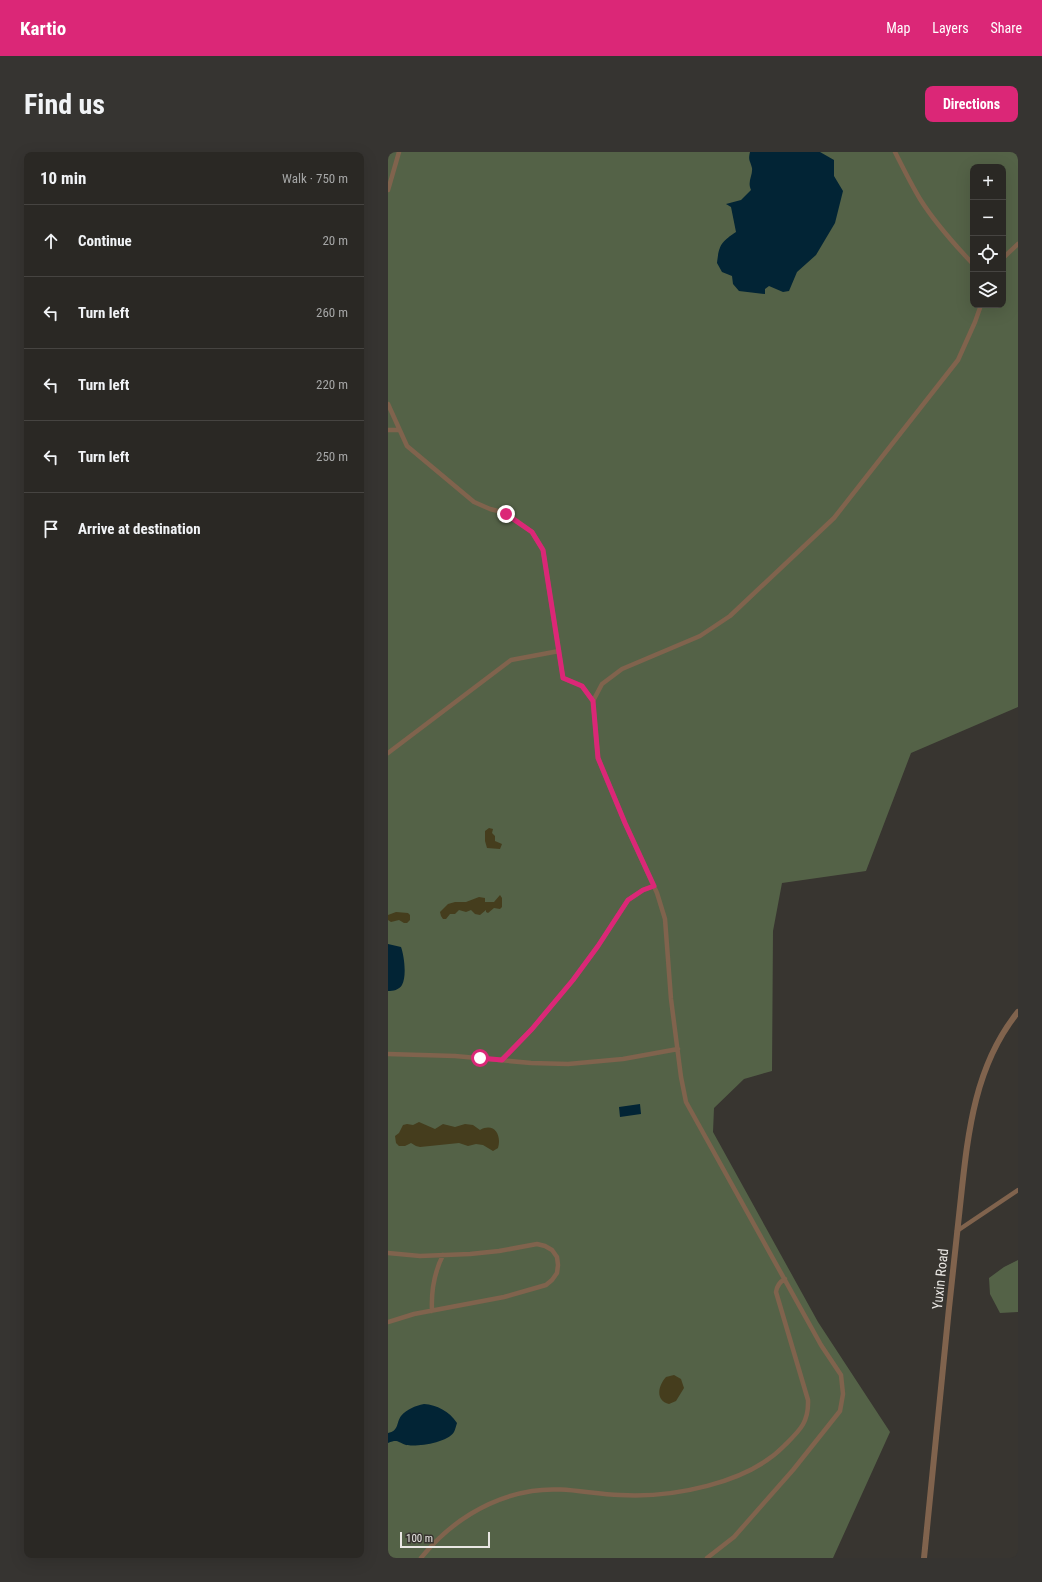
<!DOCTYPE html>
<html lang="en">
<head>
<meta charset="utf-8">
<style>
  :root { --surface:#2a2824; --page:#363431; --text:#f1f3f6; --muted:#a5a6a6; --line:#464441; --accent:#db2777 }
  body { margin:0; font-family:"Roboto Condensed",sans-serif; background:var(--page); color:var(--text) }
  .controls { position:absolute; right:12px; top:12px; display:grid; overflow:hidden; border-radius:8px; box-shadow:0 4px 16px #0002 }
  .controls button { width:36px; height:36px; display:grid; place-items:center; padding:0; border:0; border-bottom:1px solid var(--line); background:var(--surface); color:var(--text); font:20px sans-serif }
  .scale { position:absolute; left:12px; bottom:10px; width:90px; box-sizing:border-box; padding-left:4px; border:2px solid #e9e7e3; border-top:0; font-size:11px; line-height:14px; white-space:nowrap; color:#e9e7e3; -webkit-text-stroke:3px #383530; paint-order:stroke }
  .stop { position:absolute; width:12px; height:12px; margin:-9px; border:3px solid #db2777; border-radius:50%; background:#fff }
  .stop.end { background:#db2777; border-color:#fff; box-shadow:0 1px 4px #0008 }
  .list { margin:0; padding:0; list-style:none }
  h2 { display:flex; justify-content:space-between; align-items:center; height:52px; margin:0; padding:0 16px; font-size:17px }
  h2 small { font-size:13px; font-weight:400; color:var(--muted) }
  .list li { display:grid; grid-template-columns:26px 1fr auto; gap:12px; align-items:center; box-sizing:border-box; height:72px; padding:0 16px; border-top:1px solid var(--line) }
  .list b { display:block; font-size:15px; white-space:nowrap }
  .list em { font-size:13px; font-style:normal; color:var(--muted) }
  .icon { flex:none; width:22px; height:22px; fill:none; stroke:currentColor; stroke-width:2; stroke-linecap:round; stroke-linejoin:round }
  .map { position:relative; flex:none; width:630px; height:1406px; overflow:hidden; border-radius:8px }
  header { display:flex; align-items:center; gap:24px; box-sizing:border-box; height:56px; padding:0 20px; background:var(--accent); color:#fff }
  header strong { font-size:19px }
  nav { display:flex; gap:22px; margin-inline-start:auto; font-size:14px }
  .intro { display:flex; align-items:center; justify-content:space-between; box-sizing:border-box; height:96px; padding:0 24px }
  h1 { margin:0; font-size:28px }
  .button { padding:10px 18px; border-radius:8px; background:var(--accent); color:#fff; font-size:14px; font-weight:700 }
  main { display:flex; gap:24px; padding:0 24px }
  aside { flex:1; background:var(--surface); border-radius:8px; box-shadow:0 4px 16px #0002 }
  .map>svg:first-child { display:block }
  .green { fill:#546247; fill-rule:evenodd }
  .sand { fill:#453d1d }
  .water { fill:#022435 }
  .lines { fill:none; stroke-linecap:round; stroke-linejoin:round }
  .minor { stroke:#80634d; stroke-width:4.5 }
  .tertiary { stroke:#80634d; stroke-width:6 }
  .route { stroke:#db2777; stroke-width:5 }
  .labels { text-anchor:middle; stroke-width:3; stroke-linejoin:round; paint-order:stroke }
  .street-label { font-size:14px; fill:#e9e7e3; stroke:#383530 }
</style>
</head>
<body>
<header>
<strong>Kartio</strong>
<nav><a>Map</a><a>Layers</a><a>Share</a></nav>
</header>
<div class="intro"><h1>Find us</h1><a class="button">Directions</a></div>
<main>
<aside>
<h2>10 min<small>Walk · 750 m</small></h2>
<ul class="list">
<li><svg class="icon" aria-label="ahead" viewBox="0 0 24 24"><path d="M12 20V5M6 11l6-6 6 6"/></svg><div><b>Continue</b></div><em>20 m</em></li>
<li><svg class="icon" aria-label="left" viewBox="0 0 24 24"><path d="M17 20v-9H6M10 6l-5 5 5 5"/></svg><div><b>Turn left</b></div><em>260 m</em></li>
<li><svg class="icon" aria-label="left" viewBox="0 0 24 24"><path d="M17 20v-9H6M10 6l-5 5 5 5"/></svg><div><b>Turn left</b></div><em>220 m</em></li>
<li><svg class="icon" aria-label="left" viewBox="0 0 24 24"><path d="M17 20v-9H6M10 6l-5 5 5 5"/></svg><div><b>Turn left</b></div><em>250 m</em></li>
<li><svg class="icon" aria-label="arrive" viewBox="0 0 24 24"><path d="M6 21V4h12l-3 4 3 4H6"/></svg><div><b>Arrive at destination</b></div></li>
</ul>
</aside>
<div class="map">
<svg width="630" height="1406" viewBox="0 0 630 1406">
  <rect width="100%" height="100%" fill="#383530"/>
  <path class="green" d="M0 0H630V555L523 601 478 719 394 731 385 779 384 919 356 927 326 956 325 980 430 1170 502 1280 445 1406H0ZM585 15H615V153H585Z
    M630 1108V1160L612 1161 602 1142 601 1126 616 1115Z"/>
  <path class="sand" d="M101 676 105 677 104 681 107 684V689L114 692 112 697 99 696 97 689V679Z
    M112 743 114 746V755L112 757 106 756 100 761 98 760V758L92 763 87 762 83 758 78 760 71 758 67 762H62L58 767H55L53 764 52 760 60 752 67 750H78L91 745 97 746V750H106Z
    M8 760 20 761 22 763V768L19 771H16L11 768 3 770 0 768V763Z
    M31 970 47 977 55 972 67 975 77 972 85 973 92 978C106 970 114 983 110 996L105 999 95 993 88 992 80 994 71 991 32 995 28 994 23 991 17 994H11L8 991 7 984 11 981 15 973 19 972 25 973Z
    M286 1223 293 1227 296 1236 288 1249 281 1252C267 1248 270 1234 278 1225Z"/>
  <path class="water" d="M362 0H432L446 8V24L455 39 447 71 428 103 409 120 401 139 395 140 381 134 377 137V142L351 139 345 132 344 124 334 120 329 111C331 93 333 90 348 80L343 55 338 52 353 48 363 38C359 29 365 24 364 16 362 8 360 9 362 0Z
    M0 792 13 795C16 803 19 824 14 833 11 838 5 839 0 839Z
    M252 952 253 962 232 965 231 955Z
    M36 1252C49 1253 61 1259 69 1271 68 1274 67 1278 66 1280 59 1291 29 1295 18 1293 9 1290 10 1287 0 1291V1281C11 1279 8 1271 13 1264 19 1257 27 1254 36 1252Z"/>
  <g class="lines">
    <path class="minor" d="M507 0C515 16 523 32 532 47 547 71 566 92 585 112
      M0 38 11 0
      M615 106 630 92
      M0 252 19 294 86 350 102 357 118 361 144 380 155 398 175 526 194 534 205 549
      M0 278H11
      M0 601 123 508 171 499
      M0 902 67 904 143 911 180 912 235 907 290 897
      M113 908 144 877 185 828 210 794 240 748 255 738 266 734
      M569 1079 630 1038
      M0 1101 32 1104 82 1102 111 1099 149 1092 157 1094 164 1098 169 1105 170 1113 169 1121 164 1128 158 1133 116 1145 26 1162 0 1170
      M44 1159C43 1139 46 1121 55 1103
      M33 1406C61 1371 100 1346 144 1339 174 1334 202 1342 232 1343 283 1346 359 1332 396 1294 411 1279 421 1271 420 1248L388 1140C389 1134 391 1130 397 1127
      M319 1406 346 1385 405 1318 452 1259 455 1242 453 1223 433 1193 298 950 293 925 283 847 277 767 269 741 237 671 210 606 205 549 214 532 234 517 312 484 342 464 446 366 570 208 587 170 593 153"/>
    <path class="tertiary" d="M536 1406C544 1323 553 1240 561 1156 565 1119 569 1082 573 1045 580 980 587 913 630 860"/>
  </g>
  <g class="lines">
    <path class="route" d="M92 906 114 908 144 877 185 828 210 794 240 748 255 738 266 734 237 671 210 606 205 549 194 534 175 526 155 398 144 380 118 362"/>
  </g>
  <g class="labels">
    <g class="street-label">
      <text transform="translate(552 1127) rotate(-84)" y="5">Yuxin Road</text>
    </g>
  </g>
</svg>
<div class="controls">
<button>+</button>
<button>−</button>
<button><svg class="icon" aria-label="locate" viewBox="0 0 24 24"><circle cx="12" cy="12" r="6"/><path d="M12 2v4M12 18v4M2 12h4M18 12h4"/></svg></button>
<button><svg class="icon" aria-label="layers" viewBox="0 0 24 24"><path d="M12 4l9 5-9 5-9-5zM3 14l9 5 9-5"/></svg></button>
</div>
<div class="scale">100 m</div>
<div class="stop" style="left:92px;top:906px"></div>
<div class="stop end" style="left:118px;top:362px"></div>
</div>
</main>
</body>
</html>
